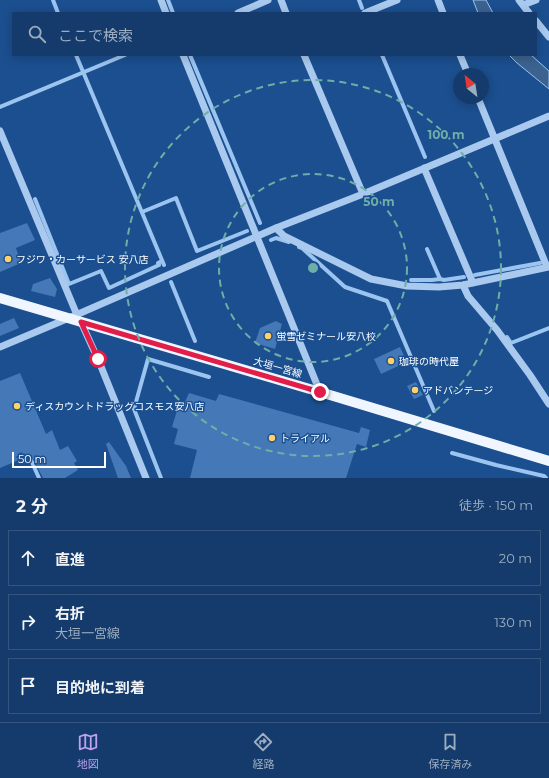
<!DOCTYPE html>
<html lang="ja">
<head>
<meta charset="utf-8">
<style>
  :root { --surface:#143b6b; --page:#214673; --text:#f1f3f6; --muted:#9dadc1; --line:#33557e; --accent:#bca0f2 }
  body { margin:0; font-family:Montserrat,"Noto Sans JP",sans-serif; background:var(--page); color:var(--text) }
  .compass { position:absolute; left:453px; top:68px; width:36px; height:36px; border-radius:50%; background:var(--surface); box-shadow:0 2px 10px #0003; rotate:330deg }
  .scale { position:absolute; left:12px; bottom:10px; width:94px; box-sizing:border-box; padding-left:4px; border:2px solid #fff; border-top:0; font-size:11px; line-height:14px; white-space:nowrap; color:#fff; -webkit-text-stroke:3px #1b4f8f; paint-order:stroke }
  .stop { position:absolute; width:12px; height:12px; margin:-9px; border:3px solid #e11d48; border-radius:50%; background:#fff }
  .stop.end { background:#e11d48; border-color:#fff; box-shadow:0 1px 4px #0008 }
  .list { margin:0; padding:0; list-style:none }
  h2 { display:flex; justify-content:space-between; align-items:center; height:52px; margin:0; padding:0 16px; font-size:17px }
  h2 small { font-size:13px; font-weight:400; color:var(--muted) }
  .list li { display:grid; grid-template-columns:26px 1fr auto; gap:12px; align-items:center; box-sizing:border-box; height:56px; margin:0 8px 8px; padding:0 8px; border:1px solid var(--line); border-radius:0px }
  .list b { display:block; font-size:15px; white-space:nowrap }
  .list p { margin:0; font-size:13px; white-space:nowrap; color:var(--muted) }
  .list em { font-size:13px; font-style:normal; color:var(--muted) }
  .icon { flex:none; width:22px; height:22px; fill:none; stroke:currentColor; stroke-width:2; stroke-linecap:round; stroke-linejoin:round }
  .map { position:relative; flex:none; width:549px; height:478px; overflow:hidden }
  .search { position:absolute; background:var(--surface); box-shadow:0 2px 10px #0003; left:12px; right:12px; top:12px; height:44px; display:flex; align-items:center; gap:10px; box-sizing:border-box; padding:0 14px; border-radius:0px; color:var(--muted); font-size:15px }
  .sheet { height:244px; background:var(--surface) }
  nav { display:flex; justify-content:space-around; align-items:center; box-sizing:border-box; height:56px; border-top:1px solid var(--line); background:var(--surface); font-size:11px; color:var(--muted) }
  nav a { display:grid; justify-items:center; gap:2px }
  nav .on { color:var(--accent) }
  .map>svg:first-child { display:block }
  .water { fill:#3c6290; stroke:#9cc4f0 }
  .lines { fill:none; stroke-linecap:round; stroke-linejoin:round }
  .stream { stroke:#9cc4f0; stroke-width:4 }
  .building { fill:#4478b7 }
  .minor { stroke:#a9c9ee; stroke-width:7 }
  .major { stroke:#f0f6ff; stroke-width:10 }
  .route { stroke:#e11d48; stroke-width:5 }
  .ring { fill:none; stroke:#6fada8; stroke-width:2; stroke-dasharray:7 5 }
  .poi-dot { fill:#ffd166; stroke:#1b4f8f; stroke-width:1.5 }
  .labels { text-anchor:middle; stroke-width:3; stroke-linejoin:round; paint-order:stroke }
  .poi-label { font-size:10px; fill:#fff; stroke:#1b4f8f; text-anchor:start }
  .street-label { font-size:10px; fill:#fff; stroke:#1b4f8f }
  .centre { fill:#6fada8; stroke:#1b4f8f; stroke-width:2 }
  .ring-label { font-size:12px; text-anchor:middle; font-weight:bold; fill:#6fada8; stroke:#1b4f8f; stroke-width:3; stroke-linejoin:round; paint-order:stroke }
</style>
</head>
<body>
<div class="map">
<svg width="549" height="478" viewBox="0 0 549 478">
  <rect width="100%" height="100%" fill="#1b4f8f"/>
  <path class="water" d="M473 0H486L493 13H478Z
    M509 55H531L549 71V89L517 63Z"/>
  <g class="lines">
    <path class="stream" d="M53 0 58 13
      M168 0 173 13
      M359 0 362 8
      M76 55 164 265
      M190 55 260 223
      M382 55 425 157
      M0 107 125 55
      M35 199 69 284 101 271 109 288 159 265 158 263 162 261
      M142 212 176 198 197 251 247 231
      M271 240 276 238 289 242
      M299 247 302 248 345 287 387 301 434 411
      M427 249 440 279 444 280 464 277
      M475 275 540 263
      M411 280H432L440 279
      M171 282 195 341
      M507 337 511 343 549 328
      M452 453 496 465 544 476 546 478
      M31 460 39 478
      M161 478 134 409 148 359 209 377"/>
  </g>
  <path class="building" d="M27 223 35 240 16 248 21 263 0 272V233Z
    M50 278 57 289 55 297 31 291 33 284Z
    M14 318 19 328 0 336V324Z
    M276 321 282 324 275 349 255 343 260 328Z
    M400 347 407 362 381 374 374 359Z
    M20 373 46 434 52 430 60 450 68 446 77 461 74 463 78 470 65 478H43L31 455 0 468V381Z
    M416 382 423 395 414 399 407 386Z
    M189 393 216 401 219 394 359 433 361 427 370 430 366 447 357 444 346 478H190L197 450 174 444 178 429 172 427 179 404H184Z
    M109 442 126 466 131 478H118L106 444Z"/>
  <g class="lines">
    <path class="minor" d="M161 0 166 13
      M281 0 286 13
      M438 0 443 13
      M519 0 529 13
      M523 5 536 0
      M238 13 268 0
      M365 13 397 0
      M536 21 549 37
      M183 55 320 392
      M304 55 363 194
      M460 55 468 74
      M478 98 547 267
      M0 131 77 315
      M424 168 473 283
      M276 228 284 236 371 279 407 286 439 287 463 285 549 267
      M463 285 468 296 497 330 530 375 549 404
      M81 322 100 364 146 478
      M0 347 69 318 276 228 363 194 549 116"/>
    <path class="major" d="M0 298 320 392 549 461"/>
  </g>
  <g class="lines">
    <path class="route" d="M98 359 81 322 320 392"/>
  </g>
  <g class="ring">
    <circle cx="313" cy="268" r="94"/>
    <circle cx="313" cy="268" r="188"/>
  </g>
  <g class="poi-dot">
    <circle cx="8" cy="259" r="4"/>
    <circle cx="268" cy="336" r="4"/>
    <circle cx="391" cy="361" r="4"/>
    <circle cx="415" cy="390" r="4"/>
    <circle cx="17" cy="406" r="4"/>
    <circle cx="272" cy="438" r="4"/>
  </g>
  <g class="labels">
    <g class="poi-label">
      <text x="16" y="263">フジワ・カーサービス 安八店</text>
      <text x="276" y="340">蛍雪ゼミナール安八校</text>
      <text x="399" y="365">珈琲の時代屋</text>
      <text x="423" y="394">アドバンテージ</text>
      <text x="25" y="410">ディスカウントドラッグコスモス安八店</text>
      <text x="280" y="442">トライアル</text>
    </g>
    <g class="street-label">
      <text transform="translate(278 367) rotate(16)" y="4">大垣一宮線</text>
    </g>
  </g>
  <circle cx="313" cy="268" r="6" class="centre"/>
  <g class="ring-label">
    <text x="446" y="139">100 m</text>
    <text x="379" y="206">50 m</text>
  </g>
</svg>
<svg class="compass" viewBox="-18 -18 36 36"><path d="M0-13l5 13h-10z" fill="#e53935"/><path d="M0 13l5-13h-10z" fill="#9dadc1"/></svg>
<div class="scale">50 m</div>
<div class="stop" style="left:98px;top:359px"></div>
<div class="stop end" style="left:320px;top:392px"></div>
<div class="search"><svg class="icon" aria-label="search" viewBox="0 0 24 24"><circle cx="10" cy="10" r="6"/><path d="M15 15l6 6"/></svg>ここで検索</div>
</div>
<section class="sheet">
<h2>2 分<small>徒歩 · 150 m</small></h2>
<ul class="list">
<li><svg class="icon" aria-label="ahead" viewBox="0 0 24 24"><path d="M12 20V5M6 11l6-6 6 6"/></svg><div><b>直進</b></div><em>20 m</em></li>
<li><svg class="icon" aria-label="right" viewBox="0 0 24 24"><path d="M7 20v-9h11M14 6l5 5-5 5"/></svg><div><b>右折</b><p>大垣一宮線</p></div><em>130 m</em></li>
<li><svg class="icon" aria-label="arrive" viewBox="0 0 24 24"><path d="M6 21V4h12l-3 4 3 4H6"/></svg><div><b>目的地に到着</b></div></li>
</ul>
</section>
<nav>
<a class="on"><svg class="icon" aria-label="map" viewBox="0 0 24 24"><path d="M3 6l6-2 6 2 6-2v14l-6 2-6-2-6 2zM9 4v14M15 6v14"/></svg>地図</a>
<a><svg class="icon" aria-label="directions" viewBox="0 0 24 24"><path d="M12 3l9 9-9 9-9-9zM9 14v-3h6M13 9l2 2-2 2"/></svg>経路</a>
<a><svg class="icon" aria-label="saved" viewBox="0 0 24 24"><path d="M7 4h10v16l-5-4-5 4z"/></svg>保存済み</a>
</nav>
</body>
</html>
